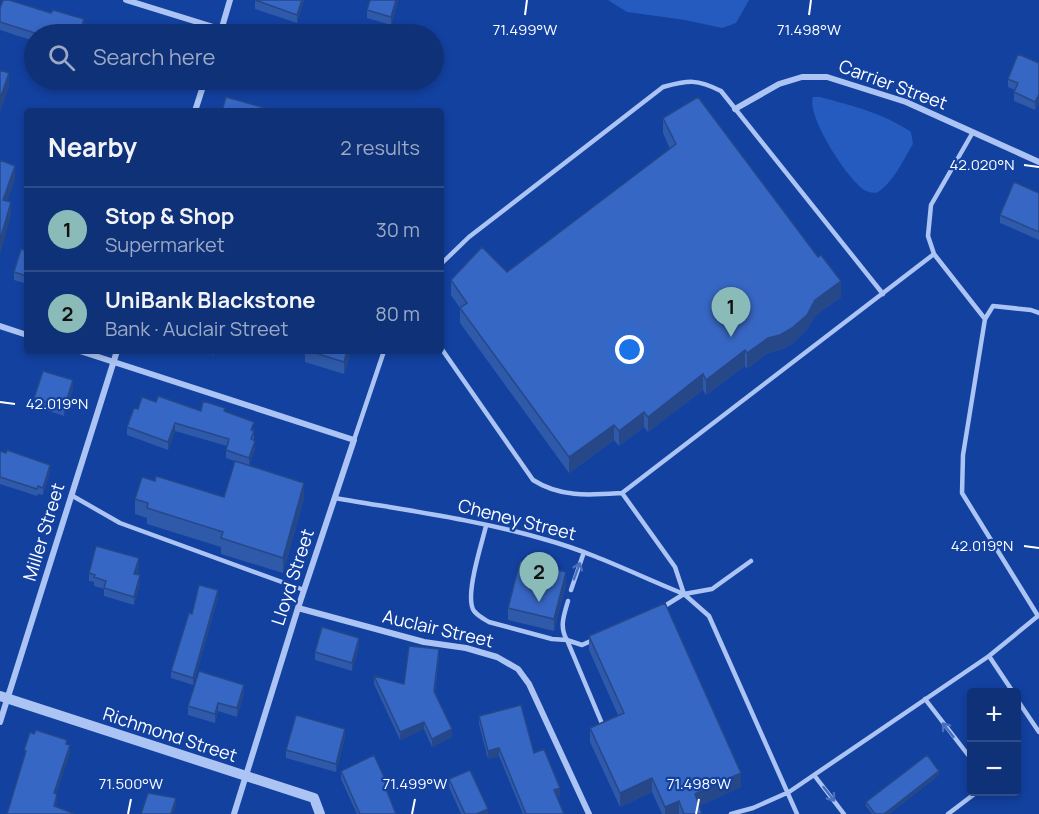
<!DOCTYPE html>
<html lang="en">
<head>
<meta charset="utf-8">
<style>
  :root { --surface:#0e3178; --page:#1c3d80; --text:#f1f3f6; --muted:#9ba9c6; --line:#2e4c8a; --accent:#8bbbb9 }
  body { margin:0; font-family:Manrope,sans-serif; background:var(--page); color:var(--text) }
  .controls { position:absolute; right:18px; bottom:18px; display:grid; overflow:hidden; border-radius:6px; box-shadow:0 3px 9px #0003 }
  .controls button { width:54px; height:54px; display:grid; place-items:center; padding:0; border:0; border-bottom:2px solid var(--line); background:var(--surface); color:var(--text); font:30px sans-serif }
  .you { position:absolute; left:630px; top:350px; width:21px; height:21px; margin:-15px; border:4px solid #fff; border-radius:50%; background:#1a73e8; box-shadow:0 0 0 9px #1a73e833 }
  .badge { display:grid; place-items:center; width:39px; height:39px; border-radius:50%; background:var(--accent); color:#111; font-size:20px; font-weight:700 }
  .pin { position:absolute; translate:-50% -50px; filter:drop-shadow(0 2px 3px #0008) }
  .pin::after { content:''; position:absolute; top:32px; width:21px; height:18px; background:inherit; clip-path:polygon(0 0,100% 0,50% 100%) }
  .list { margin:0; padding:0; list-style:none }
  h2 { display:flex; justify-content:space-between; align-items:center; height:78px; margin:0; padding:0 24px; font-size:26px }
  h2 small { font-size:20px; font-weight:400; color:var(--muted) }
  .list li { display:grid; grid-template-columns:39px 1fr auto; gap:18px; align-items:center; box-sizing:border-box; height:84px; padding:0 24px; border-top:2px solid var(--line) }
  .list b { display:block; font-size:22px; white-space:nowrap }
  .list p { margin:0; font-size:20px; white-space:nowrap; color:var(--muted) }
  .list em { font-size:20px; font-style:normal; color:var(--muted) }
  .icon { flex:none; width:33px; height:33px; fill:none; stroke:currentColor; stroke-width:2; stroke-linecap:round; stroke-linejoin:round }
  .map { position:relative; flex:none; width:1039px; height:814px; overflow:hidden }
  .search { position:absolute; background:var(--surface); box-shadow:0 3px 9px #0003; left:24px; top:24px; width:420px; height:66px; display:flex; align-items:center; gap:15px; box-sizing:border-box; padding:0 21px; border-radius:33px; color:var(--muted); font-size:22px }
  .panel { position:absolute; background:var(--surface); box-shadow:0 3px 9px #0003; left:24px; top:108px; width:420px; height:246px; border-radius:6px }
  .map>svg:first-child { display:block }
  .green { fill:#255abe }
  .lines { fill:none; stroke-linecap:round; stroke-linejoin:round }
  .service { stroke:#abc4f4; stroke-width:4.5 }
  .minor { stroke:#abc4f4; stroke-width:6 }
  .tertiary { stroke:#abc4f4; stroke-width:10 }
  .wall { fill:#2f59a9 }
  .shaded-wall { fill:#264889 }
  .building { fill:#3767c4; stroke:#264889; stroke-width:1.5 }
  .oneway { stroke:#486fbd }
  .ticks { fill:none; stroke:#fff; stroke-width:2 }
  .labels { text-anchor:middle; stroke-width:4.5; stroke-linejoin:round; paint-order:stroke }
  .street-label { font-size:18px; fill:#fff; stroke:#1341a0 }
  .ticks-label { font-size:15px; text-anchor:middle; fill:#fff; stroke:#1341a0; stroke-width:4.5; stroke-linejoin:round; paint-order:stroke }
</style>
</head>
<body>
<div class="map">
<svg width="1039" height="814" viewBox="0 0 1039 814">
  <rect width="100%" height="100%" fill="#1341a0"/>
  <path class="green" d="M608 0H749L736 23 722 28 685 20 627 12Z
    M813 97H820C853 106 883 113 911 132L913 144C903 160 893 184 876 193 873 193 869 192 866 191 849 182 806 116 813 97Z"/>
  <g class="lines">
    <path class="service" d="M441 264 469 237 663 87C689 80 697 79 721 91L883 294
      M985 319 993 306 1031 310 1039 313
      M441 348 533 480C561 498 591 495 622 493L934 254
      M354 440 384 351
      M622 493 675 567 684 594 709 616 797 814
      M71 495 120 523 304 590
      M335 498C404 510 480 520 547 540 594 553 639 576 684 594
      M486 526C482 543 464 597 474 611 478 616 484 619 489 622L552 639 567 640 603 726
      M571 590 584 552
      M568 601C564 615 559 627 567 640L582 645 593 640
      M663 607 684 594 712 589 751 561
      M989 656 1013 692
      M1016 698 1039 732
      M925 699 972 760
      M814 775 844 814
      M731 814 753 808 789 792 989 656 1038 616 962 493 963 455 985 319 934 254 928 236 931 205 973 132
      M948 814 977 792"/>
    <path class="minor" d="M126 0 236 34
      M220 34 230 0
      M735 109 779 84 802 77H827L906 102 1039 162
      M195 111 205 80
      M0 326 27 335
      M80 351 354 440 298 608 234 814
      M298 608 424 642 466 648 497 657 518 669 529 684 589 814
      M0 722 117 351"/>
    <path class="tertiary" d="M0 696 314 798 320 814"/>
  </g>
  <path class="wall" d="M255 0H304L297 23 255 9Z
    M398 0 391 25 367 18V10Z
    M0 8 84 27 82 34H34V41L0 30Z
    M1039 63V102L1035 110 1014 101V92L1015 90 1008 87V79Z
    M663 118 841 297 815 316 807 330 792 344 780 350 768 353 747 369 745 366 706 395 703 390 648 432 644 427 619 446 614 440 569 473 460 323V308L451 295V280L507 272 670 149 663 133Z
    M1039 193V240L1000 223V215Z
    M27 251V284L14 280V272Z
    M203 351H215L214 355Z
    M305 351H351L344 374 305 362Z
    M73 388 64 416 34 406V398Z
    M156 402 201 411 225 412 254 430V440L255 449 249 466 226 458V450L227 446 175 431 168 450 127 435V427Z
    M0 451 50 472 43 495 38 494 37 496 0 484Z
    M155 481 224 497 304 498 283 573 221 554V547L147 524V518L135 514V499Z
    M139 566 137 574 140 583 134 605 104 596V589L94 586V582L89 581V573Z
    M566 584 554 631 508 620V608Z
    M218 598 193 685 171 678V671L192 614Z
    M589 636 741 787 699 806 702 814H662L652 792 620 807 590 742V728L618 715 589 650Z
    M359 646 352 671 315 660V652Z
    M439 657 435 693 452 737 432 747 424 729 400 740 374 684V676L404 684Z
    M244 693 237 717 218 711 215 723 188 715V706Z
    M479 716 534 753 560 796 557 797 564 814H523L499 756 488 759 479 724Z
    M345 737 336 772 286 758V750Z
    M341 771 389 796 396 814H357L341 779Z
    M939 775 889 814H872L866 806V802Z
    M449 779 488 814H461L449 787Z"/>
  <path class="shaded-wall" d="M302 0H304L297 23V15Z
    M396 0H398V2L391 25V17Z
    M84 19V27L82 34H79Z
    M9 73V87L0 113V99Z
    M1039 94V102L1035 110V102Z
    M15 166V180L3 214V200Z
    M11 202V216L0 255V240Z
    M841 281V297L815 316 807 330 792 344 780 350 768 353 747 369V353Z
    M745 350V366L706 395V380Z
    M347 351H351L344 374V362Z
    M703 374V390L648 432V417Z
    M73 380V388L64 416V408Z
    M644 412V427L619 446V431Z
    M175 423V431L168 450V442Z
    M614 425V440L569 473V457Z
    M255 441V449L249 466V458Z
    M50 465V472L43 495V488Z
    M304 483V498L283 573V558Z
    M139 558V566L134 582V574Z
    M566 572V584L554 631V619Z
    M140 575V583L134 605V597Z
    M218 590V598L193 685V678Z
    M359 638V646L352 671V663Z
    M439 649V657L434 699V691Z
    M244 685V693L237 717V708Z
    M218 703V711L215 723V714Z
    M424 722V729L400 740V732Z
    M345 729V737L336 772V764Z
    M452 729V737L432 747V739Z
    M70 745V753L54 801V793Z
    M499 748V756L488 759V751Z
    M939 771V775L889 814H884Z
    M741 773V787L695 808V794Z
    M652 778V792L620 807V793Z
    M560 788V796L554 798V790Z
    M57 794V802L54 814V806Z
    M176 798V806L173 814H171Z
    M679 801V814H665V807Z
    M488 809V814H477Z"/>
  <path class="building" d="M3 0H9L51 13 53 10 84 19 79 34H38L0 22V8Z
    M255 0H302L297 15Z
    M370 0H396L391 17 367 10Z
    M1018 54 1039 63V94L1035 102 1014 92 1018 83 1008 79Z
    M0 70 9 73 0 99Z
    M226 97 265 108 264 111H222Z
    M698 97 818 257 821 255 841 281 815 300 807 315 792 328 780 335 768 338 747 353 745 350 706 380 703 374 648 417 644 412 619 431 614 425 569 457 460 308 467 303 451 280 482 247 507 272 676 144 663 118Z
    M0 160 15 166 3 200 11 202 0 240Z
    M1014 182 1039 193V232L1000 215Z
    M21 249 27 251V276L14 272Z
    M309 351H347L344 362Z
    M43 371 73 380 64 408 34 398Z
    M158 396 201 411 203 401 225 408 224 411 254 422 251 430 254 431 251 439 255 441 249 458 226 450 229 439 175 423 168 442 127 427 134 408 138 409 142 397 156 402Z
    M7 450 50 465 43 488 38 486 37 489 0 477V451L6 453Z
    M235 461 304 483 283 558 221 538 223 532 147 508 148 503 135 499 142 477 155 481 156 476 224 497Z
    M96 546 139 558 134 574 140 575 134 597 104 588 106 581 94 577 95 575 89 573Z
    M520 561 566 572 554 619 508 608Z
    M199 585 218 590 193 678 171 671 189 613 192 614Z
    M665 603 741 773 695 794 702 814H684L679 801 665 807 652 778 620 793 590 728 624 713 589 636Z
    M322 627 359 638 352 663 315 652Z
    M409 646 439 649 434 691 452 729 432 739 424 722 400 732 374 676 404 684Z
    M199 671 244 685 237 708 218 703 215 714 188 706Z
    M521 705 534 753 544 749 560 788 554 790 564 814H526L499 748 488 751 479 716Z
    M296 715 345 729 336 764 286 750Z
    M36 730 67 740 66 744 70 745 54 793 57 794 54 806 75 814H7L26 751 24 750 30 732 34 734Z
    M374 755 389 788 386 789 396 814H360L341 771Z
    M927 755 939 771 884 814H875L866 802Z
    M470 770 488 809 477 814H465L449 779Z
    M148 793 176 798 171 814H141Z"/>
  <defs><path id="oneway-shaft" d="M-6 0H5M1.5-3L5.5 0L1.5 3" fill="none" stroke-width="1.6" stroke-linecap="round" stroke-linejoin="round" transform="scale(1.5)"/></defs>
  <g class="oneway">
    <use href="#oneway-shaft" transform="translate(577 571) rotate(-70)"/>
    <use href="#oneway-shaft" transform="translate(948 730) rotate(-128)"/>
    <use href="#oneway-shaft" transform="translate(829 794) rotate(52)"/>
  </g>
  <path class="ticks" d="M525 15 527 0M809 15 811 0M1024 165 1039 167M0 402 15 404M1024 546 1039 548M128 814 131 799M412 814 415 799M696 814 699 799"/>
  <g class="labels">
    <g class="street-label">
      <text transform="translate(893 85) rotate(20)" y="6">Carrier Street</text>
      <text transform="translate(517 520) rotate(14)" y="6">Cheney Street</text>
      <text transform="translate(44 532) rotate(-73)" y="6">Miller Street</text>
      <text transform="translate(293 577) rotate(-72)" y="6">Lloyd Street</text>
      <text transform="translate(438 629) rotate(13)" y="6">Auclair Street</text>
      <text transform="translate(170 735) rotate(18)" y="6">Richmond Street</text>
    </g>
  </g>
  <g class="ticks-label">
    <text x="525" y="35">71.499°W</text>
    <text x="809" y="35">71.498°W</text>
    <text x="982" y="170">42.020°N</text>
    <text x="57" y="409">42.019°N</text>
    <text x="982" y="551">42.019°N</text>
    <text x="131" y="789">71.500°W</text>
    <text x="415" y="789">71.499°W</text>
    <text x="699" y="789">71.498°W</text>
  </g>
</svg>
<div class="controls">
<button>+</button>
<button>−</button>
</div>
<div class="you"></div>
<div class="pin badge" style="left:731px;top:337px">1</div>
<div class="pin badge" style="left:539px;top:602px">2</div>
<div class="search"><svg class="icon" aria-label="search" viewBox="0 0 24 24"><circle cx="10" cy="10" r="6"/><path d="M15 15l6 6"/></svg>Search here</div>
<section class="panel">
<h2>Nearby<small>2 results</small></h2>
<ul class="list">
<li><span class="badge">1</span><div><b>Stop &amp; Shop</b><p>Supermarket</p></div><em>30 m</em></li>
<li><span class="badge">2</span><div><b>UniBank Blackstone</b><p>Bank · Auclair Street</p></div><em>80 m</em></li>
</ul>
</section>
</div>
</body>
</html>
